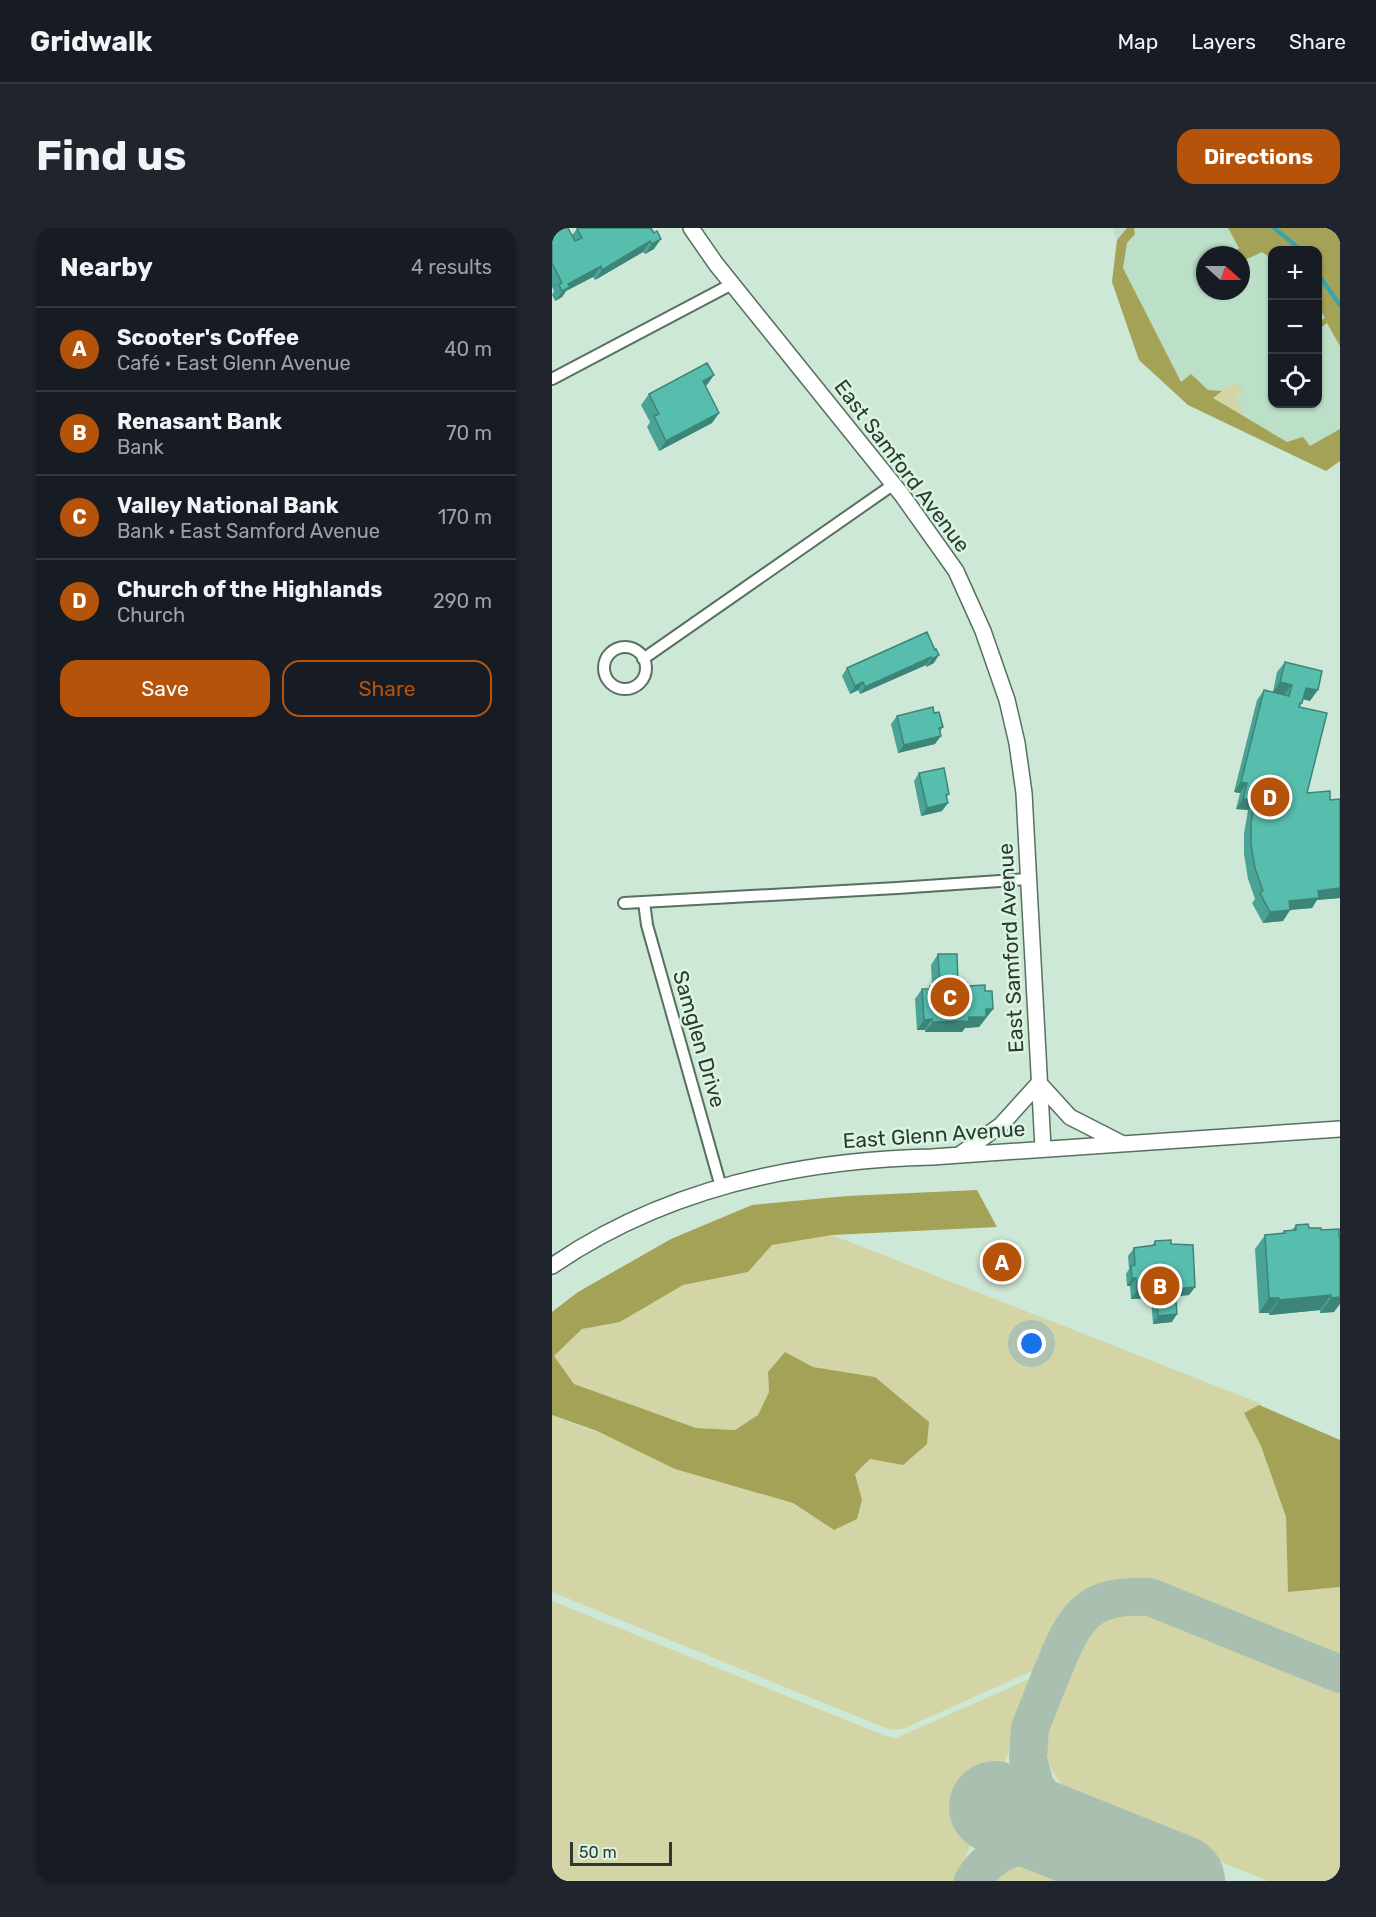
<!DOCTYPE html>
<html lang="en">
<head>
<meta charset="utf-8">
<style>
  :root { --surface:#171b24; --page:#20242c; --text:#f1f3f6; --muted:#9ea1a6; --line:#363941; --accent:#b45309 }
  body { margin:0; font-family:Rubik,sans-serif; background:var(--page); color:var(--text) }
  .controls { position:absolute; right:18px; top:18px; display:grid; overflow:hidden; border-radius:12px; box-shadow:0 2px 4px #0004 }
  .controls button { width:54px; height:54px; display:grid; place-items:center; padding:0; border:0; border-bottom:2px solid var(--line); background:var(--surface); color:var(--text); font:30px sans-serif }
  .compass { position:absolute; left:644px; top:18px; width:54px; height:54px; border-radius:50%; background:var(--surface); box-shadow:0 2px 4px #0004; rotate:111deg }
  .scale { position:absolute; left:18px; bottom:15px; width:102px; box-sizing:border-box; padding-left:6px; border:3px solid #2e3932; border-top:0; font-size:16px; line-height:21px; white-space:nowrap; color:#2e3932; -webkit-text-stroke:4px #daf6e3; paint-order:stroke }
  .you { position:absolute; left:480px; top:1116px; width:21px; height:21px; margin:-15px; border:4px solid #fff; border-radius:50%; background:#1a73e8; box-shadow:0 0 0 9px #1a73e833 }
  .badge { display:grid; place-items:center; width:39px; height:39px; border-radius:50%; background:var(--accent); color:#fff; font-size:20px; font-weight:700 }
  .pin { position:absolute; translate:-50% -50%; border:3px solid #fff; box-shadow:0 2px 6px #0006 }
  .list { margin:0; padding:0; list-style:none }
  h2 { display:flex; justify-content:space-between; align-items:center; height:78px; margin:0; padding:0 24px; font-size:26px }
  h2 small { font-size:20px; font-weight:400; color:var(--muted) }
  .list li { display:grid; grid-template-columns:39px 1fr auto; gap:18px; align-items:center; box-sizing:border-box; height:84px; padding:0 24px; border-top:2px solid var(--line) }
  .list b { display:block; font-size:22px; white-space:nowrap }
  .list p { margin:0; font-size:20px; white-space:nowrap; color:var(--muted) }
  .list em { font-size:20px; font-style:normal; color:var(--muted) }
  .actions { display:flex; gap:12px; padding:18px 24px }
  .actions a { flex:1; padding:14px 0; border:2px solid var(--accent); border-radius:18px; text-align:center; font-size:21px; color:var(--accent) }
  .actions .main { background:var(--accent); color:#fff }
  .icon { flex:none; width:33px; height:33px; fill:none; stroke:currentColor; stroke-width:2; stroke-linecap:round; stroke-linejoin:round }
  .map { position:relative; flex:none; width:788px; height:1653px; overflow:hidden; border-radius:18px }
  header { display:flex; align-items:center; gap:36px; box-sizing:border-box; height:84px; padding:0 30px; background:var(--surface); border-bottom:2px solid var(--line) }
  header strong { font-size:28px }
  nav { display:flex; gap:33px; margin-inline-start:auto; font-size:21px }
  .intro { display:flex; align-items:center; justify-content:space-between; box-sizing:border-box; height:144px; padding:0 36px }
  h1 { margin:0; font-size:42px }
  .button { padding:15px 27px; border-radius:18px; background:var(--accent); color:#fff; font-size:21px; font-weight:700 }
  main { display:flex; gap:36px; padding:0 36px }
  aside { flex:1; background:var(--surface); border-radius:18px; box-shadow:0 2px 4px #0004 }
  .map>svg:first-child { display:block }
  .built { fill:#bcdfc8; fill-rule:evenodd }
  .green { fill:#d4d5a6 }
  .forest { fill:#a3a256 }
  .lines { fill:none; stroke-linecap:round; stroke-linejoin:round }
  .stream { stroke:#33a4b0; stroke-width:4 }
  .taxiway { stroke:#a9c0b1; stroke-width:38 }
  .runway { stroke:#a9c0b1; stroke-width:92 }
  .street-casing { stroke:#577060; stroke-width:14 }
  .secondary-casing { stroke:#577060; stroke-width:18 }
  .street { stroke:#fff; stroke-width:10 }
  .secondary { stroke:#fff; stroke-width:15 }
  .wall { fill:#4ba395 }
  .shaded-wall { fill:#3d8579 }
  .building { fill:#57bead; stroke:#3d8579; stroke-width:1.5 }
  .labels { text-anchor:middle; stroke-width:5; stroke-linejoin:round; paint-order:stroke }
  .street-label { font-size:21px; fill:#2e3932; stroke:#daf6e3 }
</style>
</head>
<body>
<header>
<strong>Gridwalk</strong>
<nav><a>Map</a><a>Layers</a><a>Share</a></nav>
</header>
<div class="intro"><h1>Find us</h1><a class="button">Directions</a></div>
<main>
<aside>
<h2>Nearby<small>4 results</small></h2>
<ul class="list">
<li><span class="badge">A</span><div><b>Scooter's Coffee</b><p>Café · East Glenn Avenue</p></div><em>40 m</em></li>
<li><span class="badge">B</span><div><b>Renasant Bank</b><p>Bank</p></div><em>70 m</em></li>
<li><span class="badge">C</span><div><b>Valley National Bank</b><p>Bank · East Samford Avenue</p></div><em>170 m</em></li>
<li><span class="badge">D</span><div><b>Church of the Highlands</b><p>Church</p></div><em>290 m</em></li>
</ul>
<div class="actions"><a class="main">Save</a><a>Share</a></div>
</aside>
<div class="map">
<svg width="788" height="1653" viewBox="0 0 788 1653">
  <rect width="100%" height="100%" fill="#cde8d6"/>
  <path class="built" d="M560 0H788V233L774 243 636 177 587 132 560 54 565 12ZM720 22H766V176H720ZM653 27H689V63H653Z"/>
  <path class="green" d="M682 156 689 158 692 163 684 169 692 186 685 184 661 170 672 161Z
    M280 1007 710 1176 692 1185 709 1218 734 1289 736 1364 788 1359V1433C747 1417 706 1400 665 1383 640 1373 614 1360 587 1357 570 1354 550 1360 535 1370 510 1386 502 1412 491 1438L353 1500 345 1502 336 1501 0 1364V1187L189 1259 241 1275 282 1302 310 1272 303 1246 318 1231 351 1237 323 1149 261 1139 233 1124 216 1144 217 1164 206 1187 183 1202 144 1200 22 1156 2 1128 30 1101 68 1094 131 1057 196 1044 220 1017Z
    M0 1373 334 1508 344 1510 477 1451 485 1454 404 1653H0Z
    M578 1379 600 1381 788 1457V1653H716L533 1579 514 1563 500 1543 493 1520 492 1494 524 1414 537 1397 556 1385Z
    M479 1631 502 1633 552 1653H441L459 1637Z"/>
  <path class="forest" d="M575 0H582L583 6 575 15 571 40 629 154 639 146 656 162 670 163 661 170 735 214 751 209 758 218 788 201V233L774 243 636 177 587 132 560 54 565 12Z
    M676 0H788V118L775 95 766 102V95L773 90 766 77V22H720V31L710 24 689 34V27H679L687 20Z
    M425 962 445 999 280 1007 220 1017 196 1044 131 1057 68 1094 30 1101 2 1128 22 1156 144 1200 183 1202 206 1187 217 1164 216 1144 233 1124 261 1139 323 1149 377 1194 375 1216 351 1237 318 1231 303 1246 310 1272 305 1291 282 1302 241 1275 123 1241 45 1203 0 1187V1084L26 1064 119 1011 200 977 295 968Z
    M707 1177 788 1212V1359L736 1364 734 1289 709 1218 692 1185Z"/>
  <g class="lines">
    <path class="stream" d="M722 0 749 22
      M766 46 788 77"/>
    <path class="taxiway" d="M523 1611 483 1558 476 1530 478 1500C487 1478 495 1456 504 1435 525 1384 539 1366 598 1369L788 1446
      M421 1653C445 1613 482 1616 523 1611"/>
    <path class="runway" d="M443 1579 627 1653"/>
    <g class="street-casing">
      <path id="street" d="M0 151 180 56
        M52 440a21 21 0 1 1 42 0a21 21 0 1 1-42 0Z
        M91 431 342 256
        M92 674 95 697 169 959
        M72 675 345 660 476 651"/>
    </g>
    <g class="secondary-casing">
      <path id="secondary" d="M139 0 164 36 350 267 404 343 431 403 455 472 465 515 472 565 491 920
        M487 855 518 889 569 915
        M407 927 449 897 487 855
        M0 1038C112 961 245 932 380 929L788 901"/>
    </g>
    <use href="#street" class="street"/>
    <use href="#secondary" class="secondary"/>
  </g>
  <path class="wall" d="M0 0 20 7 25 1 99 0 102 21 93 26 91 24 43 52 41 49 14 63 10 69 3 73 0 67 2 63 0 59Z
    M162 147 153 158 167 185 160 195 107 223 95 199 98 194 89 177 97 166Z
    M375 404 382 435 374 439V437L308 466 306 462 298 466 290 448 295 440Z
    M733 434 758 473 751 471 748 479 755 565 778 572 788 571V670L765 672 760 680 738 682 731 693 711 695 700 675 703 671 696 651 692 626V606L696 582 684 581 688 565 682 564 705 472 712 462 721 464 725 444Z
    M382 485 391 499 388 504 383 516 346 525 339 496 345 488Z
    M367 545 397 566 394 570 390 583 369 588 362 553Z
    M386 726 406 756 433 763 441 781 427 799 413 800 410 804H373V802H365L363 771 370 761H376L378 758H380L379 737Z
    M744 997 757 1000H769L782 1084 768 1085V1082L717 1087V1085H707L703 1021 713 1007 731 1005 732 1003 740 1002Z
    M603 1013 619 1016 643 1059 637 1067 624 1068 620 1094 601 1096 599 1070 579 1071 578 1058H575L574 1046 577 1041 576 1028 582 1020 600 1018Z"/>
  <path class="shaded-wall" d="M109 11 102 21 93 26 100 16Z
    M98 13 91 24 43 52 50 42Z
    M49 38 41 49 14 63 10 69 3 73 16 56Z
    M162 147 155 157 143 164 151 153Z
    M167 185 160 195 107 223 114 213Z
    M387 427 382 435 374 439 380 431Z
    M379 429 374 437 308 466 313 459Z
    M311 454 306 462 298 466 303 458Z
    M728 454 740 457 732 467 721 464Z
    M754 460 766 462 758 473 747 470Z
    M389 508 383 516 346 525 352 517Z
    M689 554 695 555 688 565 682 564Z
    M691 571 703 572 696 582 684 581Z
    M396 575 390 583 369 588 375 580Z
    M788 660V670L765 672 760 680 737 682H738L731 693 711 695 718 684 737 673 766 663Z
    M434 781H441L427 799 413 800 410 804H373L381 794 417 789Z
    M380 791 373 802H365L372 792Z
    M580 1050H584L578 1058H575Z
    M643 1059 637 1067 618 1069 623 1061Z
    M604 1062 599 1070 579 1071 585 1063Z
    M779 1067 768 1082 717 1087 727 1072Z
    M788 1069V1076L782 1084 768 1085 779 1070Z
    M717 1070H727L717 1085H707Z
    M625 1086 620 1094 601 1096 606 1088Z"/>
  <path class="building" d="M0 0H16L23 13 30 10 25 1 26 0H99L102 5 105 3 109 11 100 16 98 13 50 42 49 38 16 56 18 59 10 63 7 57 10 55 0 35Z
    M155 135 162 147 151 153 167 185 114 213 102 188 107 186 97 166Z
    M375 404 383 422 384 421 387 427 380 431 379 429 313 459 311 454 303 458 295 440Z
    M733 434 770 443 766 462 754 460 750 475H748L747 479 775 485 755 565 778 563V572L788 571V660L766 663 767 670 737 673 738 682 718 684 708 665 711 663 703 640 699 616V595L703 572 691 571 695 555 689 554 712 462 737 468 740 457 728 454Z
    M381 479 382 485 387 484 391 499 387 500 389 508 352 517 345 488Z
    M392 540 397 566 394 567 396 575 375 580 367 545Z
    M386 726H405L406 756 415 755V758L433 757V763H440L441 781H434V789H417V793L381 794 380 791 372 792 370 761H378V758L388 757Z
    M756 996 757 1000H769V1002L787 1001V1009H788V1069L779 1070V1067L727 1072V1070H717L713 1007 733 1005 732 1003 744 1002V997Z
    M619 1012V1016L641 1017 643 1059 623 1061 625 1086 606 1088 604 1062 585 1063 584 1050H580L579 1038 583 1037 582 1020 603 1017V1013Z"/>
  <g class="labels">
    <g class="street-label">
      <text transform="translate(350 238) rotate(53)" y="7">East Samford Avenue</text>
      <text transform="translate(459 720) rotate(-93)" y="7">East Samford Avenue</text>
      <text transform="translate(147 811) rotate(74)" y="7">Samglen Drive</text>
      <text transform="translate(382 907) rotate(-4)" y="7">East Glenn Avenue</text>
    </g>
  </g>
</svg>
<div class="controls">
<button>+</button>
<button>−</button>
<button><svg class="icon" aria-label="locate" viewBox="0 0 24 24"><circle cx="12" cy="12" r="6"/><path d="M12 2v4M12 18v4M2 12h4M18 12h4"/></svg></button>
</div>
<svg class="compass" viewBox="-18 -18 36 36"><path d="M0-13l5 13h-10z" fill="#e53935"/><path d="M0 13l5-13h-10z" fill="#9ea1a6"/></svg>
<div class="scale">50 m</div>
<div class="you"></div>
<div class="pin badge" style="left:450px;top:1034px">A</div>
<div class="pin badge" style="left:608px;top:1058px">B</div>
<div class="pin badge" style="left:398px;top:769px">C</div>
<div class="pin badge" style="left:718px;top:569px">D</div>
</div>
</main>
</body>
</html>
